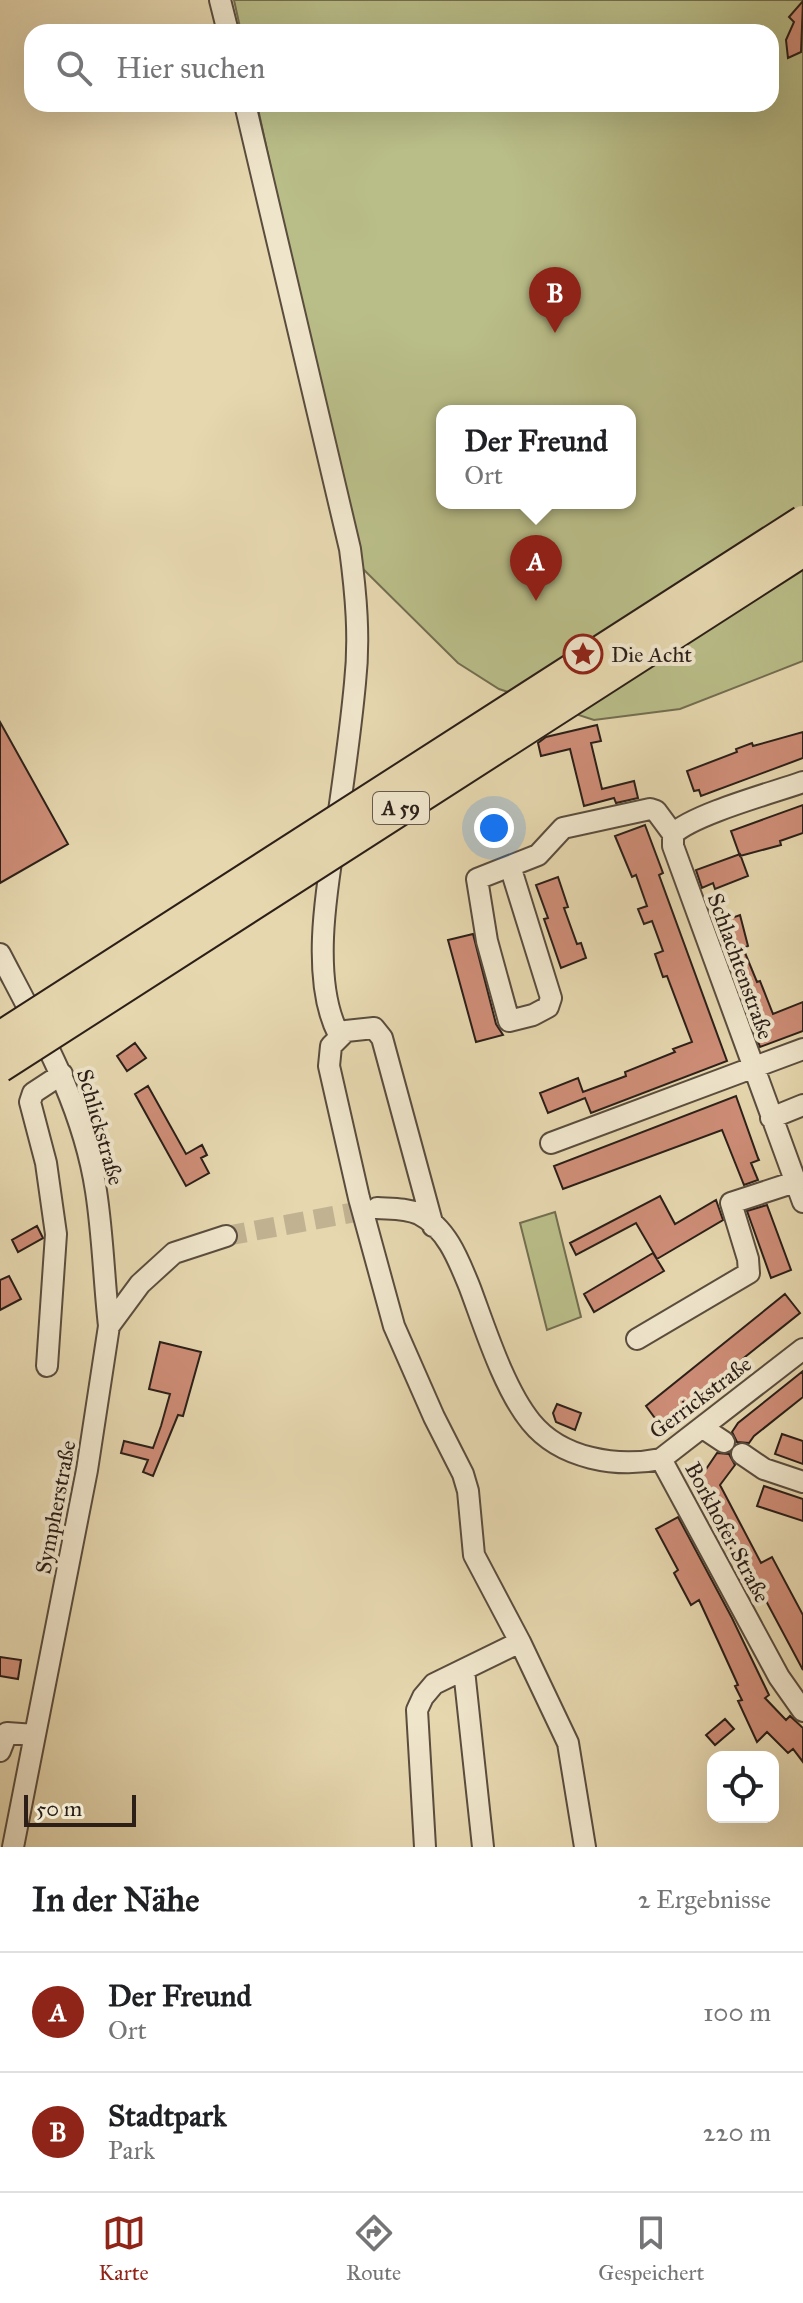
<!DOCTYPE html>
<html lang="de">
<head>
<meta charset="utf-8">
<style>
  :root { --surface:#fff; --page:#f2f2f2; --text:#202124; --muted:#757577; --line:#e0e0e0; --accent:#8f2418 }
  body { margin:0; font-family:"IM FELL Great Primer",serif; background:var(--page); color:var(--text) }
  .controls { position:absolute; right:24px; bottom:24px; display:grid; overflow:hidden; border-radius:16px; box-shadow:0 8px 32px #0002 }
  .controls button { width:72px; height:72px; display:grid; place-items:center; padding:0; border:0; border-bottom:2px solid var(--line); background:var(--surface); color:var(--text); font:40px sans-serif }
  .scale { position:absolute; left:24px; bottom:20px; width:112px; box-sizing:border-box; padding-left:8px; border:4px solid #2b1f18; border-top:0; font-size:22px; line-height:28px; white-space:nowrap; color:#2b1f18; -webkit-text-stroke:6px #efe5cb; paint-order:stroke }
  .you { position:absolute; left:494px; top:828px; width:28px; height:28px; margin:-20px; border:6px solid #fff; border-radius:50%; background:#1a73e8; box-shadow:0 0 0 12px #1a73e833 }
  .badge { display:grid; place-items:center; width:52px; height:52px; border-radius:50%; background:var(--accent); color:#fff; font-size:26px; font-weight:700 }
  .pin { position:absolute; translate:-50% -66px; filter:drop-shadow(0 2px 4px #0008) }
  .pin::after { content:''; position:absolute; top:42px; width:28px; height:24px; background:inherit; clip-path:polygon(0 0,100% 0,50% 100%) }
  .popup { position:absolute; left:436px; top:405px; width:200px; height:104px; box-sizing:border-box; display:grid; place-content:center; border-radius:16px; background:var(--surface); filter:drop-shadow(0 2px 6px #0005); font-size:26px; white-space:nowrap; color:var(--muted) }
  .popup b { font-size:30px; color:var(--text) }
  .popup::after { content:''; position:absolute; left:50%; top:100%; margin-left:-16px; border:16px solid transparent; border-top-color:var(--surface) }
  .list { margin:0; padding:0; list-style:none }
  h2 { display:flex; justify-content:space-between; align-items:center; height:104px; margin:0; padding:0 32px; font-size:34px }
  h2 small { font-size:26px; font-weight:400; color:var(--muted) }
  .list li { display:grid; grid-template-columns:52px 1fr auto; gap:24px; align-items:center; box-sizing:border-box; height:120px; padding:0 32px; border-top:2px solid var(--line) }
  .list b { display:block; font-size:30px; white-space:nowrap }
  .list p { margin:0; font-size:26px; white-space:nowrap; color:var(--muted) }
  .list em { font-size:26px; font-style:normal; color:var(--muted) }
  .icon { flex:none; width:44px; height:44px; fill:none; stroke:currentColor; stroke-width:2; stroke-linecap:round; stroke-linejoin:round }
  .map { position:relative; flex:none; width:803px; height:1847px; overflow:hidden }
  .search { position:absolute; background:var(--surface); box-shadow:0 8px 32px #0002; left:24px; right:24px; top:24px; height:88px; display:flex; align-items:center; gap:20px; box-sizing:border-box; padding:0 28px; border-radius:24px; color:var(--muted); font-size:30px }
  .sheet { height:344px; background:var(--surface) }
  nav { display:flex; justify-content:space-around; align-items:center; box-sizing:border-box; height:112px; border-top:2px solid var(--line); background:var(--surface); font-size:22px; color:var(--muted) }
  nav a { display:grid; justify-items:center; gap:4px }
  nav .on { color:var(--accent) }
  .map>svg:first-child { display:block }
  .green { fill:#b9bd88; stroke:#726e50; stroke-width:2; fill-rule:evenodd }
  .building { fill:#ce8d77; stroke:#2b1f18; stroke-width:2 }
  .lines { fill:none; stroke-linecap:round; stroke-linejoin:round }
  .minor-tunnel { stroke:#c1b291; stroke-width:20; stroke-dasharray:20 10; stroke-linecap:butt }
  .minor-casing { stroke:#5a4d3e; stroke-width:24 }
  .minor { stroke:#efe5cb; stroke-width:20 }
  .highway-bridge-casing { stroke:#2b1f18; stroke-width:34; stroke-linecap:butt }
  .highway-bridge { stroke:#e6d7af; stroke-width:30 }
  .labels { text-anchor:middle; stroke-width:8; stroke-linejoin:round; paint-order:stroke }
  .shield { fill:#efe5cb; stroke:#665a4e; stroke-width:2 }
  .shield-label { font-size:20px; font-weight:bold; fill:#2b1f18 }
  .poi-label { font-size:22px; fill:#2b1f18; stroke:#efe5cb; text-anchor:start }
  .street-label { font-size:22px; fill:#2b1f18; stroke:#efe5cb }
</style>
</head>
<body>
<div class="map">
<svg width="803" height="1847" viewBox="0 0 803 1847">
  <rect width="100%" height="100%" fill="#e6d7af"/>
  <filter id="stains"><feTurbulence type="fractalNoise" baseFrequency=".0025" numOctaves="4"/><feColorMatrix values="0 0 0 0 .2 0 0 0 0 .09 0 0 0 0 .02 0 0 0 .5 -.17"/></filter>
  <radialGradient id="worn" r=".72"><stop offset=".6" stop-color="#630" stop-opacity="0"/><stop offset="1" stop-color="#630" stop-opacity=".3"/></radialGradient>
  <path class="green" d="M234 0H803V661L680 709 594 720 499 689 458 663 357 563 257 104H771V32H241ZM442 411H630V503H442Z
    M555 1212 581 1317 547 1330 520 1223Z"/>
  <path class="building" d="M803 1 801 52 788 58 786 40 794 22 789 17Z
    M0 722 68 844 0 883Z
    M597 725 601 741 591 743 602 789 634 781 638 798 616 803 614 798 584 806 570 749 541 756 538 743 546 737Z
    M803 732V758L701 796 699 790 694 791 687 771 737 752 736 749 752 743 753 746Z
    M803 805V833L780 841 781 845 740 856 731 831Z
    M645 825 663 873 659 875 727 1061 591 1113 585 1098 548 1113 540 1093 578 1078 583 1092 626 1076 625 1072 675 1052 673 1049 692 1042 667 976 663 977 655 954 663 951 652 921 644 924 638 909 647 906 636 875 632 877 615 836Z
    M740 854 748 876 715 889 713 883 702 888 696 870Z
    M558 877 568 907 564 908 577 944 581 943 586 958 561 968 544 919 548 918 536 885Z
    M740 915 748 946 743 948 757 982 760 981 773 1014 803 1002V1031L760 1047 715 924Z
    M473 934 496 1024 503 1035 476 1042 448 940Z
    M135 1043 146 1058 127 1071 117 1056Z
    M148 1086 186 1154 202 1145 207 1155 201 1158 209 1173 186 1186 135 1094Z
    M736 1096 758 1158 759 1160 751 1163 758 1180 744 1185 722 1130 563 1189 554 1166Z
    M660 1196 675 1224 716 1200 723 1220 657 1259 636 1223 576 1255 570 1243Z
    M767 1205 791 1270 771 1278 747 1211Z
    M37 1226 43 1238 18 1252 12 1240Z
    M653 1253 664 1271 594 1312 584 1294Z
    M9 1276 21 1299 0 1310V1280Z
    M785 1294 800 1313 660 1425 646 1406Z
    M160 1342 201 1352 183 1416 178 1415 153 1476 143 1472 148 1460 121 1453 124 1441 153 1448 161 1426 170 1394 149 1389Z
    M803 1371V1397L754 1436 749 1443 737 1442 732 1432 738 1423Z
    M557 1404 581 1413 575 1430 556 1422 553 1413Z
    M782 1434 803 1441V1464L775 1454Z
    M717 1453 729 1454 735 1465 720 1485 761 1563 772 1557 803 1615V1670L749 1569 743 1572 696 1484Z
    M764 1486 803 1499V1521L757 1506Z
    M678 1517 732 1618 769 1695 765 1698 786 1720 790 1716 803 1728V1762L793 1749 788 1753 767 1732 757 1742 738 1701 742 1700 735 1686 738 1685 718 1641 699 1600 691 1605 674 1573 678 1570 656 1529Z
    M0 1657 21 1660 18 1679 0 1676Z
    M725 1719 734 1729 715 1745 706 1735Z"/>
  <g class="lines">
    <path class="minor-tunnel" d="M226 1236 377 1208"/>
    <g class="minor-casing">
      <path id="minor" d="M220 0 228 32
        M245 104 350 549C356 594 360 638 355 683 351 726 345 769 339 811 329 875 308 977 339 1035
        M673 834V846L803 1202
        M673 834C694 814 772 793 803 782
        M510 866 551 998 548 1007 533 1015 509 1021 487 941 477 879 538 855 563 828 650 809 656 811 673 834
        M0 954C40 1031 83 1105 96 1191 103 1236 104 1281 109 1326
        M771 1118 803 1105
        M551 1143 803 1049
        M377 1208C391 1209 406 1208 419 1214 447 1228 459 1261 470 1288 485 1328 504 1389 531 1422 561 1459 617 1468 661 1459L803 1349
        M637 1339 749 1273 748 1259 731 1203 795 1182
        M47 1366 56 1234 46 1163 30 1102 33 1093 62 1074
        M703 1428 724 1442
        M742 1454 764 1469 803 1482
        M661 1459 779 1677 803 1711
        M520 1642 568 1743 585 1847
        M464 1670 483 1847
        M0 1751 7 1733 35 1735
        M13 1847 87 1470 109 1326 140 1284 174 1253 226 1236
        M425 1847 417 1710 423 1697 434 1684 520 1642 474 1555 468 1491 463 1474 434 1417 394 1326 359 1198 329 1066 331 1046 346 1031 374 1028 382 1038 433 1226"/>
    </g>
    <use href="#minor" class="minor"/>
    <g class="highway-bridge-casing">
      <path id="highway-bridge" d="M0 1037 803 521
        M0 1067 803 551"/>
    </g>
    <use href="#highway-bridge" class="highway-bridge"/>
  </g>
  <defs>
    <g id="sight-ring" transform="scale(2)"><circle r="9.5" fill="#efe5cb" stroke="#8f2418" stroke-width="1.5"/><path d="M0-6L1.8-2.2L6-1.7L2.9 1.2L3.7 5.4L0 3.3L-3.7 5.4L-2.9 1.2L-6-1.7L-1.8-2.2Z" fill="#8f2418"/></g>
  </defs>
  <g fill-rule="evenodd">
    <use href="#sight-ring" x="583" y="654"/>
  </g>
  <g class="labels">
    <rect class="shield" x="373" y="792" width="56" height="32" rx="6"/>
    <g class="shield-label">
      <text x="401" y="815">A 59</text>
    </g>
    <g class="poi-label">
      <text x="611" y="662">Die Acht</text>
    </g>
    <g class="street-label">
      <text transform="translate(741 966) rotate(70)" y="8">Schlachtenstraße</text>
      <text transform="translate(101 1127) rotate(74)" y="8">Schlickstraße</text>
      <text transform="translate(700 1397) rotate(-37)" y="8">Gerrickstraße</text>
      <text transform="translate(55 1507) rotate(-79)" y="8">Sympherstraße</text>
      <text transform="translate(728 1532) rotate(62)" y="8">Borkhofer Straße</text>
    </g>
  </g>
  <rect width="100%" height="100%" filter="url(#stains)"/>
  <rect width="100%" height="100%" fill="url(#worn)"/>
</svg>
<div class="controls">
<button><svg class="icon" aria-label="locate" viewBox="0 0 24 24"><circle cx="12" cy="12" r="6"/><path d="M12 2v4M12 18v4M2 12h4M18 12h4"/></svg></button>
</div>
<div class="scale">50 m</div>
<div class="you"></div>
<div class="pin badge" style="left:536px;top:601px">A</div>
<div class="popup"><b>Der Freund</b>Ort</div>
<div class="pin badge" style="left:555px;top:333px">B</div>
<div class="search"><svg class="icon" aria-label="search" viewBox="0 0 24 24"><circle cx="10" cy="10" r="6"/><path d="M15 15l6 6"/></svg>Hier suchen</div>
</div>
<section class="sheet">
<h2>In der Nähe<small>2 Ergebnisse</small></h2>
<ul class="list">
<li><span class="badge">A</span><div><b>Der Freund</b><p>Ort</p></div><em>100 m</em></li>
<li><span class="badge">B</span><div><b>Stadtpark</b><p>Park</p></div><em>220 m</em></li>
</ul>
</section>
<nav>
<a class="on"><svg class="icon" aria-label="map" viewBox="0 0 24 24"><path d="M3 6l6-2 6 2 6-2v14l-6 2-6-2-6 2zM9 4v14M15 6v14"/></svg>Karte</a>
<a><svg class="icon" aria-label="directions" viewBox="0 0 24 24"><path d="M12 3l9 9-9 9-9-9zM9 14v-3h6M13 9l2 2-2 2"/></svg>Route</a>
<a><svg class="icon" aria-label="saved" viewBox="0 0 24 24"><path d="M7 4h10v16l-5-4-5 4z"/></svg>Gespeichert</a>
</nav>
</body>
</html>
